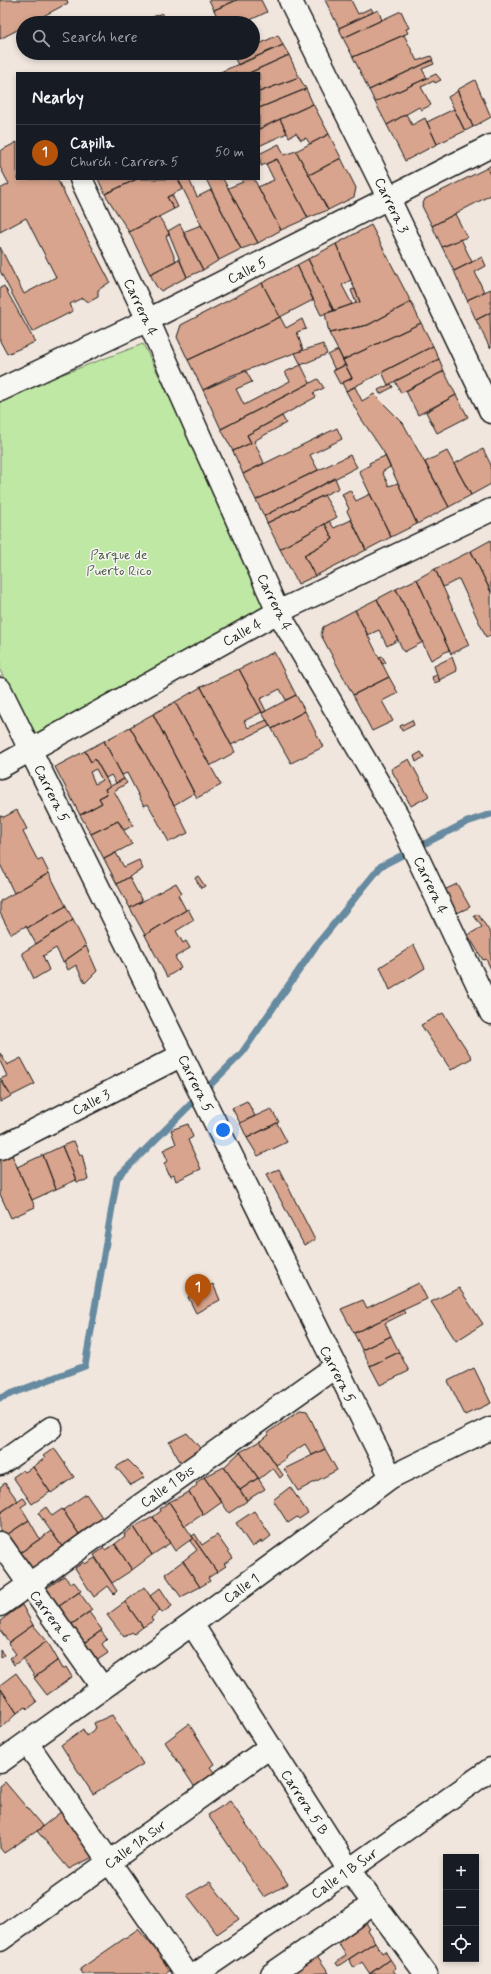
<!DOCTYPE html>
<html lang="en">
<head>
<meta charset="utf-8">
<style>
  :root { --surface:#171b24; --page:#20242c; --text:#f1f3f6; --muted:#9ea1a6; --line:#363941; --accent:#b45309 }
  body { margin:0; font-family:Mynerve,sans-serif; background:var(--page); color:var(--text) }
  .controls { position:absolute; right:12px; bottom:12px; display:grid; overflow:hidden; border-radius:0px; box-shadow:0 2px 6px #0003 }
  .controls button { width:36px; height:36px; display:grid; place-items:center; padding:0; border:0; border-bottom:1px solid var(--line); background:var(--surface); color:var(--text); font:20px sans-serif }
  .you { position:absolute; left:223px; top:1130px; width:14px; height:14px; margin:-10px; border:3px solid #fff; border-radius:50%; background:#1a73e8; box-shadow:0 0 0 6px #1a73e833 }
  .badge { display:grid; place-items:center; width:26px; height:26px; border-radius:50%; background:var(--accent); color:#fff; font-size:13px; font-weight:700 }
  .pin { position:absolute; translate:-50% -33px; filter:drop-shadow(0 1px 2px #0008) }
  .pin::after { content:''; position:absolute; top:21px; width:14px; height:12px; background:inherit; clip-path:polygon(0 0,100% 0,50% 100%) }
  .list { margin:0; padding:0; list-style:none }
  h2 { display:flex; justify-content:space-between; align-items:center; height:52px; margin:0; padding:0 16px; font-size:17px }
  h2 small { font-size:13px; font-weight:400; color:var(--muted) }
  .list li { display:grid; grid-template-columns:26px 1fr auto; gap:12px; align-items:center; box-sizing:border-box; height:56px; padding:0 16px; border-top:1px solid var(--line) }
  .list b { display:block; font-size:15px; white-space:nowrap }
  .list p { margin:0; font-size:13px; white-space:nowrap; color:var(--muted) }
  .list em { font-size:13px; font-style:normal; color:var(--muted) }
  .icon { flex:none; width:22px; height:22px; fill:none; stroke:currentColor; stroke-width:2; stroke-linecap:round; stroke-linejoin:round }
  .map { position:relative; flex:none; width:491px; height:1974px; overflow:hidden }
  .search { position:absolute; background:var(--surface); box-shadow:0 2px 6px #0003; left:16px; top:16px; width:244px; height:44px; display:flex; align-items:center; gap:10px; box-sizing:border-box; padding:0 14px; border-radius:22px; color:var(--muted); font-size:15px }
  .panel { position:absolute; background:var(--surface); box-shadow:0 2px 6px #0003; left:16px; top:72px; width:244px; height:108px; border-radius:0px }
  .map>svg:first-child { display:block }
  .green { fill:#bfe8a4; stroke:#6e8260 }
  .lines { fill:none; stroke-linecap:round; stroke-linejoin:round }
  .stream { stroke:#668aa0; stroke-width:7 }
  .building { fill:#d8a48d; stroke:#1c1c1c; fill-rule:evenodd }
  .street-casing { stroke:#1c1c1c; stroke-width:25 }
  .secondary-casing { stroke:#1c1c1c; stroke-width:25 }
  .street { stroke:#f6f6f2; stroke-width:22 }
  .secondary { stroke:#f6f6f2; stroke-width:22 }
  .labels { text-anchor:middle; stroke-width:3; stroke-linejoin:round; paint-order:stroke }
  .street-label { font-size:14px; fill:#1c1c1c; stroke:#f6f6f2 }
  .park-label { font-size:14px; fill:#4d5945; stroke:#f6f6f2 }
</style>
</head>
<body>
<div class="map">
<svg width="491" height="1974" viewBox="0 0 491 1974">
  <rect width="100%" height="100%" fill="#f0e6de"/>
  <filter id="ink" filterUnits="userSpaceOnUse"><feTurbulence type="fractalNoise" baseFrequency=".025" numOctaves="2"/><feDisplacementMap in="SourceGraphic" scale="8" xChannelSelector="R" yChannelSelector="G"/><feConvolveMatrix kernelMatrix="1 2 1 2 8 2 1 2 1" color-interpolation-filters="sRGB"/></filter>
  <g filter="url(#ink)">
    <path class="green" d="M143 344 278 612 35 743 0 670V401L34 385Z"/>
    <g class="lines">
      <path class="stream" d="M0 1398 85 1366 117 1178 242 1053 315 947 381 866 467 822 491 814"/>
    </g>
    <path class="building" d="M0 0H67L68 3 30 23H23V27L0 39Z
      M209 0H237L214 10Z
      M237 0H261L267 12 244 23H220L214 10Z
      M325 0H351L358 14 371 8 373 12 339 28Z
      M378 10 382 20 343 38 339 28Z
      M401 11 409 28 406 29 408 33 353 57 343 38Z
      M162 13 167 23H145L144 21Z
      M278 35 283 45 238 65 233 55 239 53H253V47Z
      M404 35 417 61 431 56 433 60 369 90 353 57Z
      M283 45 289 55 249 73H218Z
      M289 55 299 77 259 92V73H249Z
      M432 60 434 64 422 69 427 78 375 102 369 90Z
      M436 74 441 80 435 83 434 81 421 87 431 105 421 110 419 107 387 125 375 102Z
      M299 77 306 89 259 108V92Z
      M475 80 491 117 473 127 457 90Z
      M306 89 313 104 259 129V108Z
      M458 91 473 127 465 131 448 97Z
      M313 104 329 134 310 144 306 138 301 140 296 133 289 137 280 119Z
      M454 109 465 131 437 144 427 122Z
      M406 114 412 125 425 118 437 144 405 161 387 125Z
      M280 119 287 133 259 146V129Z
      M329 134 341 158 309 175 296 151Z
      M17 142V179H57L110 282 98 290V297L89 302 82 298 70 304 73 311 32 332 0 271V247L24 294 56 277 26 218 0 232V189L9 184 0 167V151Z
      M279 144 284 155 296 151 328 210 308 218 277 159 261 166 259 154Z
      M341 158 356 188 354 197 328 210 309 175Z
      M277 159 308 218 281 230 258 187 274 180 266 164Z
      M491 165V176L487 168Z
      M487 168 491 176V195L432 226 422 206 425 199Z
      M98 179H137L105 194Z
      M137 179H178L183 189 167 197 174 209 129 232 105 194Z
      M178 179H189L197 197 211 190 241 249 219 260Z
      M206 179H223L258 243 241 249Z
      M241 179H254L281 230 258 243 228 188 243 182Z
      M172 195 178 207 174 209 167 197Z
      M455 214 467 237 442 247 432 226Z
      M159 217 168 231 169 234 166 236 176 261 150 274 129 232Z
      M180 224 203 270 187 277 168 231Z
      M201 225 219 260 203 270 183 232Z
      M371 225 411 302 368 325 329 333 325 313 360 302 336 244Z
      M461 239 472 262 454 271 442 247Z
      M336 244 351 280 342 285 352 304 334 311 308 259Z
      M482 257 486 266 475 272 484 292 467 300 454 271Z
      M179 259 187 277 161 291 156 286 150 274Z
      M308 259 334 311 321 315 297 265Z
      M297 265 313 300 280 317 262 283Z
      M262 283 280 317 188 360 177 337 181 325Z
      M4 286 35 342 7 354 0 341V288Z
      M355 289 360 302 356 303 351 290Z
      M491 289V312L476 320 467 300Z
      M411 302 421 323 343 360 329 333 368 325Z
      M490 313 491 347 490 348 476 320Z
      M280 317 286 328 302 319 306 329 297 332 303 350 230 376 203 390 188 360Z
      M421 323 433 346 346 391 342 383 352 378 343 360Z
      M323 344 327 354 301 365 295 353Z
      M433 346 439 359 388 385 382 372Z
      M338 350 345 365 335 370 328 355Z
      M439 359 444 371 401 393 395 381Z
      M301 365 310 383 221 429 203 390 246 371 252 382 236 389 244 405 290 381 285 372Z
      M345 365 352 378 340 384 333 371Z
      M444 371 456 395 418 415 406 391Z
      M318 379 324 388 313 393 316 397 247 435 251 443 233 451 221 429Z
      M391 384 393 387 380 394 378 390Z
      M355 387 362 401 374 394 403 423 449 507 417 524 383 451 360 417 346 391Z
      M456 395 468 417 437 433 426 412Z
      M282 416 286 423 254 441 264 463 243 474 233 451 251 443 247 435Z
      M337 428 342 439 310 455 318 470 256 500 243 474Z
      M483 449 491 465V484L471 495 454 464Z
      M447 451 471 495 449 507 425 462Z
      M350 455 357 467 264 516 256 500Z
      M385 456 390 467 382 472 389 486 398 483 417 524 391 537 359 471 370 465 369 463Z
      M335 478 339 488 267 523 264 516Z
      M350 490 356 501 370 494 391 537 366 550 347 511 349 509 342 494Z
      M324 495 337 517 280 549 267 523Z
      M351 520 366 550 315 576 304 555 333 539 325 524 329 521 334 528Z
      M325 524 333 539 304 555 315 576 298 584 280 549Z
      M491 540V592L471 551Z
      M471 551 491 592V635L486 637 459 579 443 587 435 569Z
      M435 569 469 645 451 654 417 579Z
      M417 579 449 650 431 660 396 589Z
      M396 589 423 642 404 652 377 599Z
      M377 599 398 640 387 646 379 630 368 635 355 610Z
      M355 610 389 677 353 695 321 635 323 627Z
      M274 652 296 695 286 700 280 689 260 699 266 711 262 713 239 669Z
      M382 656 386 663 382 664 379 657Z
      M452 657 457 671 439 680 434 666Z
      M239 669 262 712 244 721 248 728 267 720 270 726 231 745 201 687Z
      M437 675 440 681 434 683 432 677Z
      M389 677 398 693 382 701 393 721 372 731 353 695Z
      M201 687 235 752 210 766 175 702Z
      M296 695 305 711 272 729 262 713Z
      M175 702 221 785 197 798 153 714Z
      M305 711 323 747 291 763 272 729Z
      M153 714 194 793 174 805 130 727Z
      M412 720 414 725 402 731 400 726Z
      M130 727 174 805 188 833 169 842 148 804 144 806 127 773 122 775 104 741Z
      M104 741 124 779 116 783 111 775 106 778 95 759 91 762 85 751Z
      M85 751 91 762 95 759 110 786 105 789 107 794 99 798 102 803 80 815 55 767ZM96 769 102 780 95 784 90 772Z
      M421 752 424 757 416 762 414 756Z
      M409 759 429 796 411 806 391 769Z
      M124 779 127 783 114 791 133 825 125 830 118 821 91 834 80 815 102 803 99 798 107 794 105 789Z
      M17 810 27 829 23 832 38 861 42 859 49 873 14 893 0 864V816L4 817Z
      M118 821 132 844 104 859 91 834Z
      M116 853 124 867 139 860 143 869 117 884 104 859Z
      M49 873 66 906 27 928 26 926 11 934 0 913V901Z
      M198 876 205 886 201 888 195 878Z
      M129 877 142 901 130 908 117 884Z
      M176 883 182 893 178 895 186 910 145 935 130 908Z
      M457 884 470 907 455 914 442 891Z
      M66 906 73 920 36 944 27 928Z
      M188 909 194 920 176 931 183 943 186 941 190 948 175 957 181 968 167 977 145 935Z
      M478 914 491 934V969L486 959 483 960 468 935 482 927 474 916Z
      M73 920 86 946 63 962 56 948 43 956 49 970 34 979 22 953Z
      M414 945 425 968 390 990 380 967Z
      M86 946 97 971 85 983 76 965 68 970 64 961Z
      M443 1013 472 1058 451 1070 421 1025Z
      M0 1053 7 1065 21 1058 35 1084 11 1096 0 1079 7 1076 0 1061Z
      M2 1081 11 1096 0 1102V1082Z
      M247 1101 255 1116 240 1123 232 1108Z
      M271 1109 279 1122 247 1138 240 1123Z
      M277 1123 287 1142 258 1156 247 1138Z
      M188 1124 193 1137 188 1140 201 1169 176 1181 174 1175 170 1177 164 1163 168 1161 163 1150 176 1144 171 1130Z
      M74 1141 80 1155 82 1154 88 1180 77 1182 62 1146Z
      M62 1146 76 1180 56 1189 43 1155Z
      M11 1153 35 1207 11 1218 0 1194V1159Z
      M43 1155 56 1189 32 1200 17 1167Z
      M279 1169 315 1240 304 1245 267 1174Z
      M419 1283 427 1299 354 1333 341 1309 363 1300 367 1308Z
      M213 1284 220 1300 196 1313 188 1297Z
      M459 1288 483 1324 456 1341 431 1302Z
      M403 1310 405 1313 385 1323 391 1336 362 1350 354 1333Z
      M391 1336 399 1352 370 1366 362 1350Z
      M399 1352 409 1371 380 1385 370 1366Z
      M474 1368 491 1403 465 1415 448 1381Z
      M300 1410 307 1411 325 1449 312 1455 305 1444 285 1457 286 1459 276 1465 260 1441 269 1435 267 1433Z
      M187 1433 201 1449 181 1463 169 1442Z
      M260 1441 283 1475 280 1478 273 1468 259 1479 240 1452Z
      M54 1448 74 1477 51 1493 33 1467 45 1458 43 1456Z
      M325 1449 337 1470 298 1491 284 1469Z
      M240 1452 258 1478 240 1490 224 1467Z
      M128 1460 145 1477 131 1485 116 1467Z
      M33 1467 50 1492 32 1504 13 1477 23 1470 25 1472Z
      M224 1467 247 1501 229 1513 204 1477Z
      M204 1477 222 1502 204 1515 189 1492 197 1485 196 1483Z
      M258 1478 265 1489 247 1500 240 1490Z
      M5 1483 18 1501 0 1513V1487Z
      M290 1487 308 1513 299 1519 297 1517 288 1523 273 1500Z
      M189 1492 203 1514 185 1526 169 1502Z
      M86 1494 104 1520 92 1528 90 1526 79 1534 63 1510Z
      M23 1497 27 1503 21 1507 29 1520 2 1538 0 1535V1513Z
      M169 1502 193 1538 175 1551 153 1517 161 1511 160 1509Z
      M46 1507 52 1516 62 1509 79 1534 70 1541 71 1543 63 1548 38 1513Z
      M254 1511 271 1536 262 1543 261 1541 252 1547 236 1523Z
      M153 1517 170 1543 152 1555 134 1527Z
      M29 1520 40 1539 17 1555 2 1538Z
      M134 1527 152 1555 132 1570 115 1544 125 1536 124 1534Z
      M51 1531 64 1549 33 1570 17 1555Z
      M195 1534 202 1545 217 1535 233 1558 224 1564 226 1566 217 1572 192 1536Z
      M193 1538 217 1572 208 1578 210 1581 200 1587 183 1561 197 1550 190 1541Z
      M115 1544 132 1570 112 1583 94 1555 104 1548 105 1550Z
      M95 1558 117 1591 114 1594 108 1586 94 1597 75 1568 84 1562 85 1564Z
      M183 1561 200 1587 181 1597 165 1574Z
      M64 1576 71 1584 74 1582 81 1591 55 1609 40 1593Z
      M144 1587 160 1610 151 1618 153 1621 143 1627 125 1602Z
      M160 1588 172 1606 162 1613 150 1596Z
      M79 1592 92 1610 65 1629 55 1609Z
      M125 1602 143 1627 134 1634 132 1632 124 1637 107 1615Z
      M22 1605 33 1625 9 1642 0 1630V1621Z
      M89 1612 102 1630 80 1646 65 1629Z
      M33 1625 47 1641 14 1665 10 1658 16 1654 8 1643Z
      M101 1631 107 1639 102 1644 108 1653 90 1665 79 1646Z
      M47 1641 58 1660 35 1677 23 1659Z
      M0 1650 4 1655 0 1658Z
      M58 1660 63 1669 66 1667 72 1677 47 1695 34 1678Z
      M16 1673 37 1702 28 1709 26 1707 17 1713 0 1688V1685Z
      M1 1689 17 1713 1 1728 0 1727Z
      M112 1715 143 1764 93 1794 61 1745 83 1729 86 1736 96 1728 94 1723Z
      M189 1724 214 1764 210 1767 218 1778 196 1789 165 1742Z
      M5 1782 43 1827 4 1853 0 1848V1786Z
      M230 1801 288 1884 264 1897 208 1815Z
      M63 1810 99 1854 69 1869 37 1831Z
      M210 1882 239 1919 217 1934 187 1895Z
      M364 1920 370 1929 367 1930 375 1942 338 1966 336 1963 346 1955 336 1940Z
      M138 1929 172 1969 165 1974H83L80 1969Z
      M375 1942 382 1953 385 1951 390 1959 370 1974 362 1962 354 1968 349 1959Z
      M316 1954 329 1973 291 1974Z
      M390 1959 396 1968 393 1970 396 1974H369Z"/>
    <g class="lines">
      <g class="street-casing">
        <path id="street" d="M290 0 389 199 491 412
          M81 179 148 320 278 612 399 818 491 1013
          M0 689 391 1477
          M0 767 278 612 491 510
          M0 1148 182 1055
          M0 1464 51 1428
          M0 1543 102 1687
          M0 1605 335 1367
          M192 1624 349 1870 426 1974
          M27 1743 187 1974
          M0 1762 192 1624 391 1477 491 1428
          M0 1940 270 1747
          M196 1974 349 1870 491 1769
          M272 1974 373 1904"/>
      </g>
      <g class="secondary-casing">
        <path id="secondary" d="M0 390 148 320 491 146"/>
      </g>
      <use href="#street" class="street"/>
      <use href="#secondary" class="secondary"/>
    </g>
  </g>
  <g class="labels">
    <g class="street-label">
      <text transform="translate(392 205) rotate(64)" y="5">Carrera 3</text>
      <text transform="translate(247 270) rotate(-27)" y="5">Calle 5</text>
      <text transform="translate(141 307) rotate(65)" y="5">Carrera 4</text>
      <text transform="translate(275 602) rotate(64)" y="5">Carrera 4</text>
      <text transform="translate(242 632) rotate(-29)" y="5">Calle 4</text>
      <text transform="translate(52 793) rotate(64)" y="5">Carrera 5</text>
      <text transform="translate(431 885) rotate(65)" y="5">Carrera 4</text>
      <text transform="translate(196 1083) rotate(64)" y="5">Carrera 5</text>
      <text transform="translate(91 1102) rotate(-27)" y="5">Calle 3</text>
      <text transform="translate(338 1374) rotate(63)" y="5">Carrera 5</text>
      <text transform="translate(167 1486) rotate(-35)" y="5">Calle 1 Bis</text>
      <text transform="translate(241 1588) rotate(-36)" y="5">Calle 1</text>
      <text transform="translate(51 1616) rotate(54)" y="5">Carrera 6</text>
      <text transform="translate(305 1802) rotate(57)" y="5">Carrera 5 B</text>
      <text transform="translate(135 1844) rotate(-36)" y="5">Calle 1A Sur</text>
      <text transform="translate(344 1873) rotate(-35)" y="5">Calle 1 B Sur</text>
    </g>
    <g class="park-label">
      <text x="119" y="559">Parque de<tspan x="119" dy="16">Puerto Rico</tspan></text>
    </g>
  </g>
</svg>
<div class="controls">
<button>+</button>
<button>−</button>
<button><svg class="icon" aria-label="locate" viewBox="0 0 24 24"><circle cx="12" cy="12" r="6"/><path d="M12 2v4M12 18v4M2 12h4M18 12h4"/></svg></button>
</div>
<div class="you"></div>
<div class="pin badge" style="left:198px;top:1307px">1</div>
<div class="search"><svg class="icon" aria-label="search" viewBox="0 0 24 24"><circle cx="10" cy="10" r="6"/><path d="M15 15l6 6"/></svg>Search here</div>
<section class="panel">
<h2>Nearby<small></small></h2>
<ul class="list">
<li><span class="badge">1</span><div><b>Capilla</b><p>Church · Carrera 5</p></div><em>50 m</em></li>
</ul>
</section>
</div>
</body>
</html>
